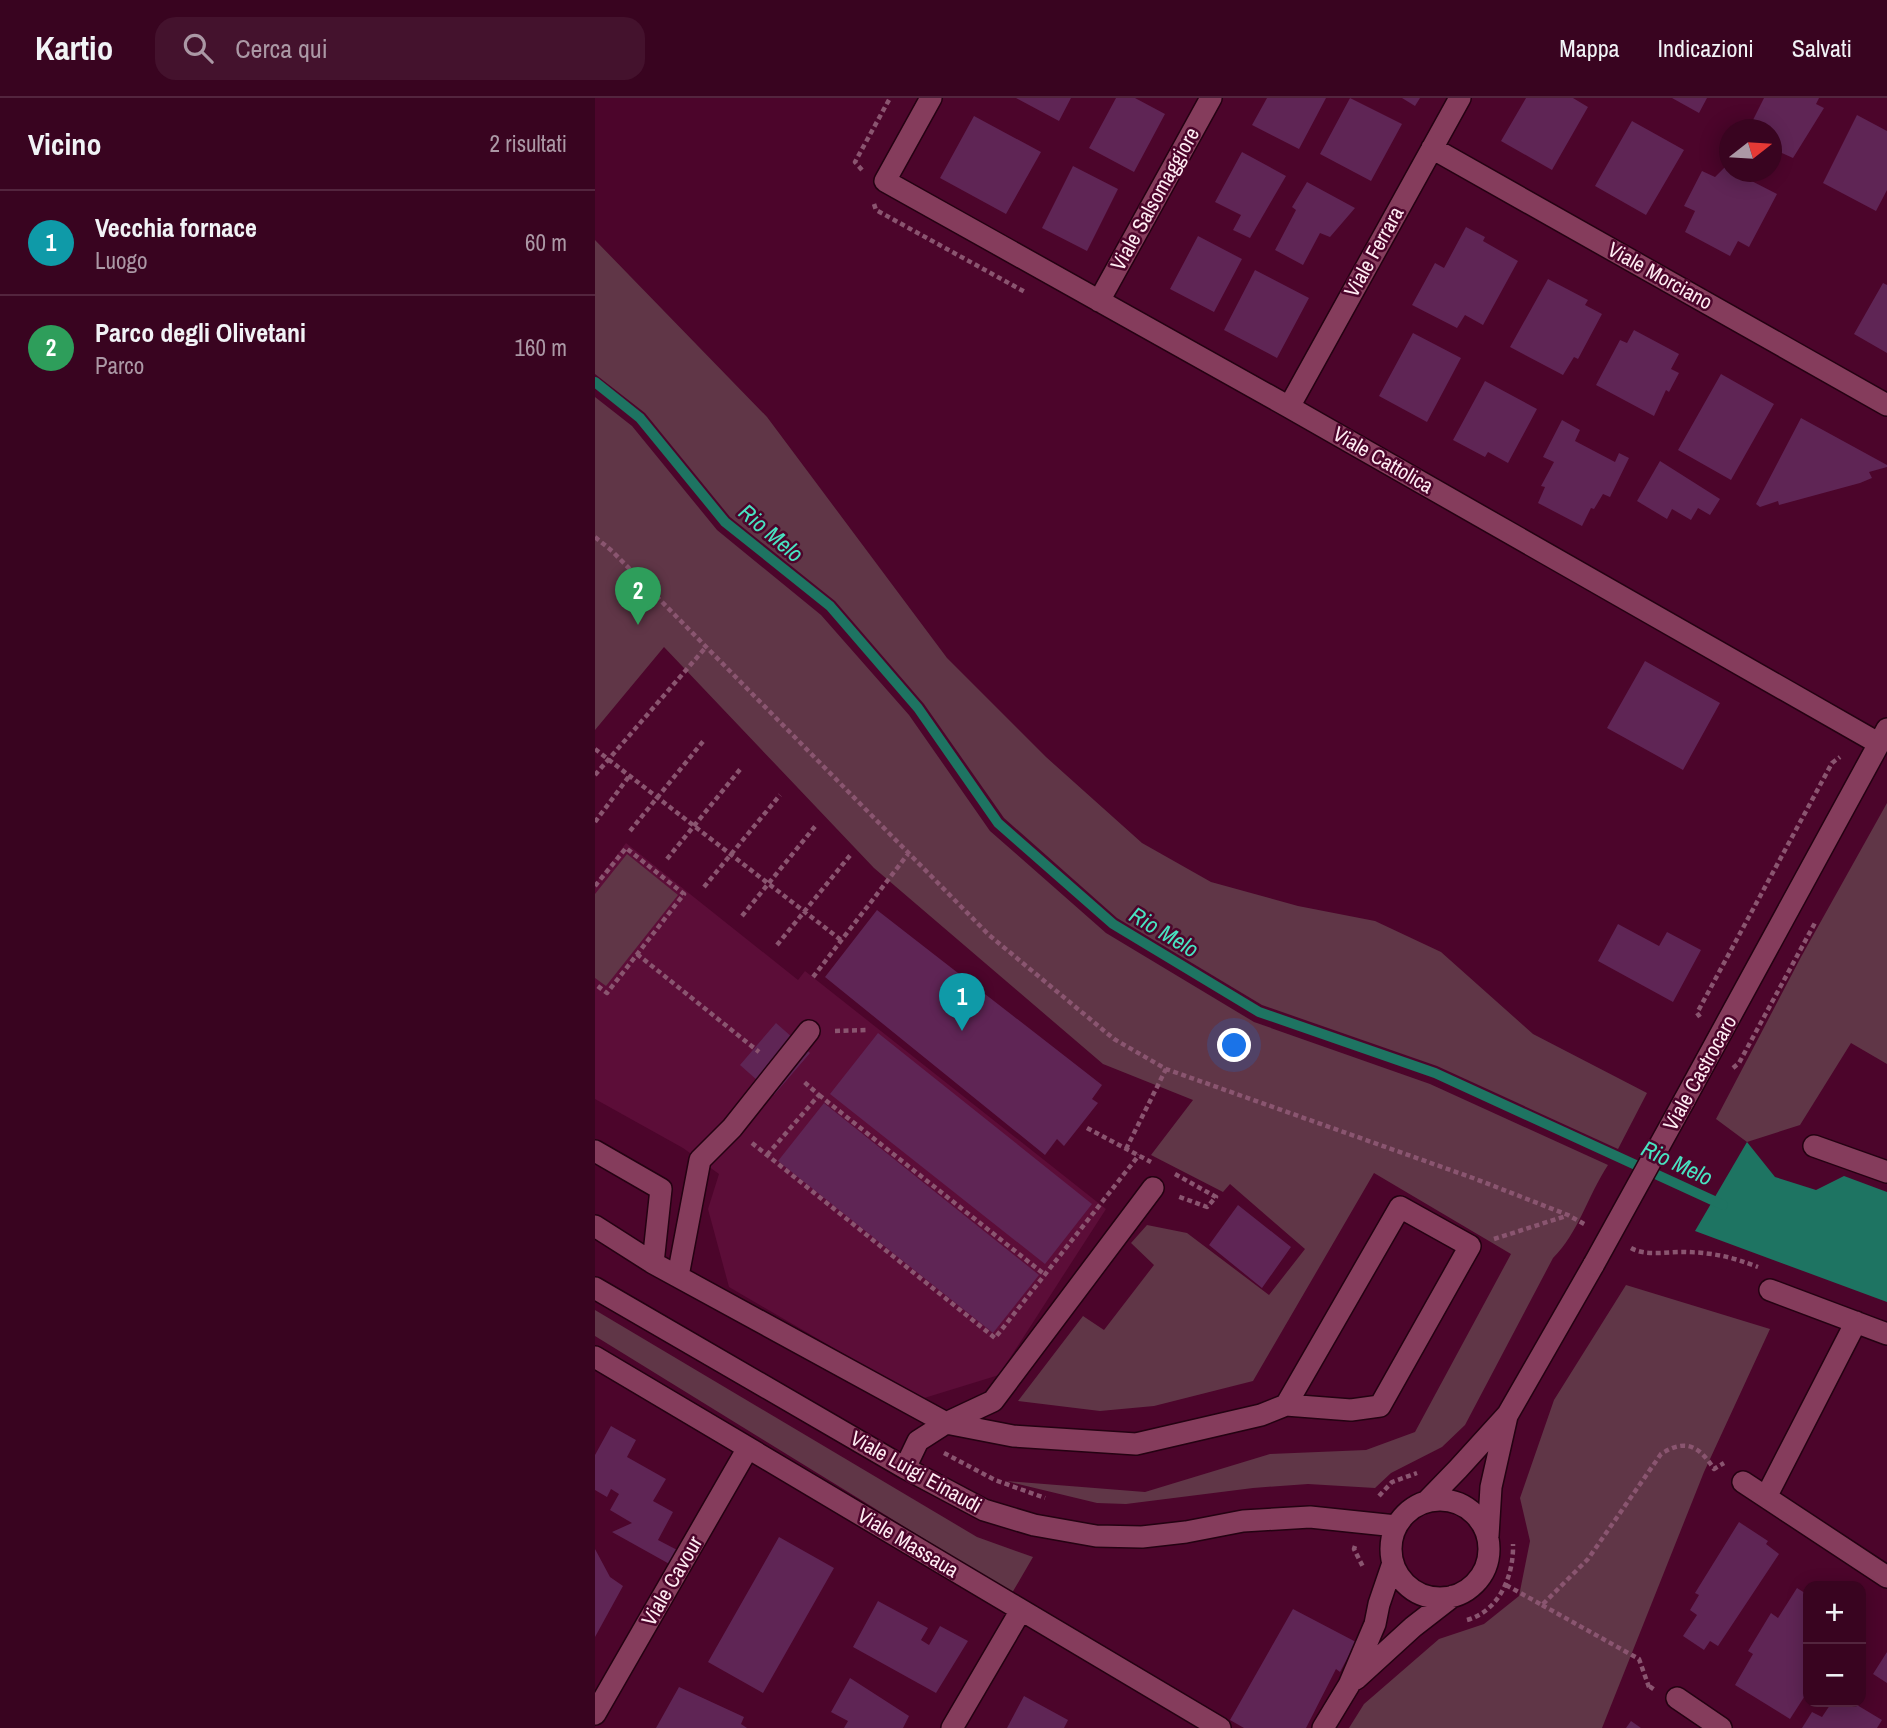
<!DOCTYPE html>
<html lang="it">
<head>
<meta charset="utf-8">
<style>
  :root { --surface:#390420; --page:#44122d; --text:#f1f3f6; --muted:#ab98a5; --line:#53253e; --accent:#b45309 }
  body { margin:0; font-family:"Archivo Narrow",sans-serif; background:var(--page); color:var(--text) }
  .controls { position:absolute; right:21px; bottom:21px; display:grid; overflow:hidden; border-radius:14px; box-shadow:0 4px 18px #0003 }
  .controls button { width:63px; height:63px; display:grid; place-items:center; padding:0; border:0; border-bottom:2px solid var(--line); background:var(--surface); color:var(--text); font:35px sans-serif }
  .compass { position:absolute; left:1124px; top:21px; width:63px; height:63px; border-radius:50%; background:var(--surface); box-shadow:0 4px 18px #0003; rotate:73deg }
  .you { position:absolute; left:640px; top:948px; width:24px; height:24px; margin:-18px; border:5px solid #fff; border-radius:50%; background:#1a73e8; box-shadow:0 0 0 10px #1a73e833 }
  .badge { display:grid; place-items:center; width:46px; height:46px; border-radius:50%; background:var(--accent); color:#fff; font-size:23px; font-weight:700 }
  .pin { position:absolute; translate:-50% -58px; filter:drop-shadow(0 2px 4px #0008) }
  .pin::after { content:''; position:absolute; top:37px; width:24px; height:21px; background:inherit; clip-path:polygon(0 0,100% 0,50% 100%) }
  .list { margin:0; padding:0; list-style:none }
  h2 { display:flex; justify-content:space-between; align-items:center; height:91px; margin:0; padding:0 28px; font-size:30px }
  h2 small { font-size:23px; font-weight:400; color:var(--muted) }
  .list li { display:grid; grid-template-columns:46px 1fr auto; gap:21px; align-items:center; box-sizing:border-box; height:105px; padding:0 28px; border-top:2px solid var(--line) }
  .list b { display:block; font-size:26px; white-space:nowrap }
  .list p { margin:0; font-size:23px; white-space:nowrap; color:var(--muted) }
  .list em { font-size:23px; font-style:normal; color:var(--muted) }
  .icon { flex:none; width:38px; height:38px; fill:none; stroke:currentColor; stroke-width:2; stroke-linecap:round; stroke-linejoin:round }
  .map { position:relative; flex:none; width:1292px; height:1630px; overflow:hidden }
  header { display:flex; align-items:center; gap:42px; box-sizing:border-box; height:98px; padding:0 35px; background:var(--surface); border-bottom:2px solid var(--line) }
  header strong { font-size:33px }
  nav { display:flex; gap:38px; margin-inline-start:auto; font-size:24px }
  .search { width:490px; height:63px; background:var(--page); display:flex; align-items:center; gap:18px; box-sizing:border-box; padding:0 24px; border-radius:21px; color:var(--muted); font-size:26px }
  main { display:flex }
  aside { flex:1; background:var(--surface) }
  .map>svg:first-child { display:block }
  .built { fill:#5c0d38 }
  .green { fill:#603647 }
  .water { fill:#1e7462 }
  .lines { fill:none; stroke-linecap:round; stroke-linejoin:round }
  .stream { stroke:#1e7462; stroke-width:10 }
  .building { fill:#5f2555 }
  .minor-casing { stroke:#240212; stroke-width:24 }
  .path { stroke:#8a5570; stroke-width:4.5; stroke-dasharray:5 3.5; stroke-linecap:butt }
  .minor { stroke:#853c5c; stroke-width:21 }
  .minor-bridge-casing { stroke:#240212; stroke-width:24; stroke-linecap:butt }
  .minor-bridge { stroke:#853c5c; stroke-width:21 }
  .labels { text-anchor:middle; stroke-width:5; stroke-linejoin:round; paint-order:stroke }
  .street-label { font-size:21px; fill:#feebf2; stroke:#4c052b }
  .water-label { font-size:23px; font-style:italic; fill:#49e3c1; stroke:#4c052b }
</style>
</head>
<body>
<header>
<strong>Kartio</strong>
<div class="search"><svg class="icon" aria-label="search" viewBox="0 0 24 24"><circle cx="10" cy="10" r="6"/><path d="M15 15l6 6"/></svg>Cerca qui</div>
<nav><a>Mappa</a><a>Indicazioni</a><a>Salvati</a></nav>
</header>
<main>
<aside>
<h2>Vicino<small>2 risultati</small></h2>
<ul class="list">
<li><span class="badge" style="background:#0f9aa8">1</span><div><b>Vecchia fornace</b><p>Luogo</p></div><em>60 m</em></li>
<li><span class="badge" style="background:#2e9e5b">2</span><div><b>Parco degli Olivetani</b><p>Parco</p></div><em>160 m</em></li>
</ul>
</aside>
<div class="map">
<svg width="1292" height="1630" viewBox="0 0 1292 1630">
  <rect width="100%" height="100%" fill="#4c052b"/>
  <path class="built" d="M31 745 203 882 210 873 511 1111 404 1277 326 1301 134 1189 113 1111 124 1076 88 1050 0 1001V786Z"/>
  <path class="green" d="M0 142 172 319 352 560 451 659 547 745 616 784 703 808 780 823 846 854 938 936 1052 995 1023 1051 842 968 667 907 522 820 409 720 329 606 240 503 135 419 50 315 0 276Z
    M0 299 37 328 122 432 226 517 314 617 395 733 511 835 659 924 835 986 1013 1067C993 1097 983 1136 958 1160L870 1327 847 1349 796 1375 780 1390 713 1386 658 1390 531 1406 502 1405 411 1383 550 1394 675 1356 771 1352 820 1334 916 1156 779 1075 658 1283 559 1308 505 1313 423 1303 488 1218 509 1232 559 1167 536 1145 552 1127 592 1135 674 1197 710 1151 635 1086 628 1094 556 1057 598 1002 508 966 279 770 69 549 0 632Z
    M1292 705V966L1256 945 1205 1027 1152 1044 1121 1021 1206 859Z
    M32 756 83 797 11 888 0 880V796Z
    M1031 1187 1175 1231 1109 1374 1007 1630H754L769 1606 844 1541 889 1526 924 1498 935 1443 925 1400 959 1302Z
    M0 1212 382 1439 438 1459 417 1495 0 1238Z"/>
  <path class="water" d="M1152 1044 1180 1079 1221 1092 1249 1078 1292 1094V1204L1100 1133Z"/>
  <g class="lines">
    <path class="stream" d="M0 284 45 320 130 424 235 508 323 610 403 725 518 826 664 914 840 975 1128 1107"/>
  </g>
  <path class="building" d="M421 0H476L464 23Z
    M521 0H540L570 16 539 74 494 50Z
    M672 0H731L704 51 657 27Z
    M755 0 807 26 776 83 725 56Z
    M807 0H825L820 8Z
    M931 0H978L993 9 957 72 906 43Z
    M1077 0H1112L1104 15Z
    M1169 0H1224L1221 6 1229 10 1198 60 1176 50V32H1153Z
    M1262 17 1292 33V92L1281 113 1228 85Z
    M379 18 446 54 411 116 345 80Z
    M1037 23 1089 52 1051 117 1000 88Z
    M647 54 691 78 655 140 638 132 646 117 620 104Z
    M478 68 523 91 492 153 447 130Z
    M1130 69 1134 74H1139L1182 96 1154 149 1143 143 1135 158 1090 134 1100 113 1089 108 1107 73 1120 79Z
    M712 84 760 110 735 139 725 135 708 167 680 152 701 112 697 109Z
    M871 129 890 139 888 143 923 163 888 227 870 217 862 230 817 207 840 165 849 170Z
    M603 138 647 161 619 214 575 191Z
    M660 172 714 200 682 260 629 232Z
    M953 181 993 202 990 207 1007 216 983 261 979 259 968 277 915 249Z
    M1288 185 1292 187V255L1259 236Z
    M1039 232 1084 256 1076 271 1084 275 1074 294 1071 292 1059 318 1001 287 1025 242 1032 245Z
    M818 235 866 260 832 324 784 298Z
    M1126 276 1179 306 1136 382 1083 352Z
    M890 283 942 311 913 365 893 354 890 359 858 342Z
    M1206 320 1292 367V369L1274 374 1277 380 1265 385 1184 407 1183 403 1165 409 1161 406Z
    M967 322 985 332 980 343 1020 364 1024 355 1034 360 1015 399 1008 396 999 411 996 410 987 428 943 405 950 389 946 388 959 364 948 359Z
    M1065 363 1125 401 1115 417 1103 410 1096 422 1077 411 1072 421 1042 403Z
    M1050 563 1125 605 1088 672 1012 630Z
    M282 812 507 987 497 1001 503 1005 469 1048 462 1041 450 1057 230 879Z
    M1023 826 1064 848 1072 834 1106 852 1078 904 1003 863Z
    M181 925 215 955 179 997 145 967Z
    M283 935 497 1106 450 1166 235 996Z
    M229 1005 444 1177 398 1235 183 1063Z
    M643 1107 696 1149 667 1190 614 1147Z
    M16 1328 41 1342 32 1359 71 1381 58 1403 78 1414 63 1442 86 1454 78 1468 17 1434 37 1425 15 1412 24 1396 16 1391 12 1399 0 1392V1357Z
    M1144 1424 1173 1443 1171 1446 1184 1456 1123 1548 1115 1543 1109 1552 1088 1538 1102 1517 1095 1512 1104 1497 1100 1495Z
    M184 1439 239 1470 168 1595 113 1564Z
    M0 1451 15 1479 28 1488 0 1539Z
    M1202 1490 1213 1497V1593L1195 1621 1140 1587 1158 1556 1153 1553 1176 1515 1183 1520Z
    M283 1503 333 1530 326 1542 334 1547 345 1528 373 1543 341 1595 258 1549Z
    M698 1511 761 1544 745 1574 741 1571 711 1630H649L635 1622Z
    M1292 1554V1585L1278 1576Z
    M255 1580 314 1618 308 1630H249L253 1623 236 1614Z
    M84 1589 149 1619 146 1626 152 1630H61Z
    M429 1598 473 1622 469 1630H412Z
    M1237 1604H1257L1287 1622 1282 1630H1207L1217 1614 1227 1619Z
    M1036 1623 1046 1630H1031Z"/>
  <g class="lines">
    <g class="minor-casing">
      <path id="minor" d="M336 0 290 83 694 309 1283 645
        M837 50 1292 307
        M504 203 616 0
        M694 309 865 0
        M1089 1003 1292 631
        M1219 1048 1292 1074
        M0 1053 66 1091 58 1165 351 1325 418 1338 541 1346 666 1317 691 1307 756 1312 785 1308 875 1148 805 1109 691 1307
        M0 1128 58 1165
        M83 1178 105 1062 137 1030 214 933
        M0 1190 310 1370 389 1412 439 1427 501 1438 547 1439 591 1434 648 1423 715 1419 801 1428
        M1175 1192 1292 1236
        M0 1259 625 1630
        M310 1370 323 1343 351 1325 398 1303 558 1090
        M1148 1384 1292 1479
        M1171 1399 1261 1224
        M796 1451a49 49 0 1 1 98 0a49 49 0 1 1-98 0Z
        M831 1404 863 1371 913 1316 999 1166
        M893 1438 896 1389 912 1318
        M761 1581 818 1529 858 1498
        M1082 1600 1126 1630
        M0 1616 153 1350
        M357 1630 426 1512
        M728 1630 754 1587 780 1526 784 1506 798 1465"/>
    </g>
    <path class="path" d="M267 72 260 64 295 0
      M279 106 281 112 430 194
      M0 439 17 453 394 837 519 941 571 971 878 1080 973 1117 991 1127
      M0 651 246 842
      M0 677 111 549
      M0 724 35 677
      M35 733 110 641
      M72 761 147 669
      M0 788 31 750 89 796 12 895 0 886
      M109 789 185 697
      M147 818 222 726
      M182 847 257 755
      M42 856 164 954
      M218 879 313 756
      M1105 919 1102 915 1237 665 1245 659
      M240 933 274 932
      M1138 970 1144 965 1221 823
      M224 997 449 1176
      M492 1030 556 1064
      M157 1045 400 1240 544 1057
      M531 1051 571 971
      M172 1057 224 997 208 983
      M580 1076 621 1099 612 1109 582 1098
      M899 1141 971 1118
      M1036 1150C1052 1159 1073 1153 1092 1154 1120 1155 1137 1159 1163 1169
      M349 1355 400 1382 450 1400
      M784 1398 797 1384 822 1375
      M760 1448 759 1451 769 1471
      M911 1487 947 1507 993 1461 1066 1356C1091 1340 1104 1348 1119 1371L1129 1365
      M947 1507 1044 1561 1055 1592 1058 1588
      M872 1522C904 1513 919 1478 918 1446"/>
    <use href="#minor" class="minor"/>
    <g class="minor-bridge-casing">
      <path id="minor-bridge" d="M999 1166 1089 1003"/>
    </g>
    <use href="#minor-bridge" class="minor-bridge"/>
  </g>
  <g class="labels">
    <g class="street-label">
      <text transform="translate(560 101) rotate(-61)" y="7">Viale Salsomaggiore</text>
      <text transform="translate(779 154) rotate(-61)" y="7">Viale Ferrara</text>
      <text transform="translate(1065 178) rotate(29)" y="7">Viale Morciano</text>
      <text transform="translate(788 362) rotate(30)" y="7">Viale Cattolica</text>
      <text transform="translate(1105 975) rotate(-61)" y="7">Viale Castrocaro</text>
      <text transform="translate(321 1374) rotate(29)" y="7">Viale Luigi Einaudi</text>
      <text transform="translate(313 1445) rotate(31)" y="7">Viale Massaua</text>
      <text transform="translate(77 1483) rotate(-60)" y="7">Viale Cavour</text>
    </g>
    <g class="water-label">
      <text transform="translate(176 435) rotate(40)" y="8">Rio Melo</text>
      <text transform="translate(569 834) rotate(31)" y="8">Rio Melo</text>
      <text transform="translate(1082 1065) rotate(25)" y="8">Rio Melo</text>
    </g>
  </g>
</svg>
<div class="controls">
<button>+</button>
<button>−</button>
</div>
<svg class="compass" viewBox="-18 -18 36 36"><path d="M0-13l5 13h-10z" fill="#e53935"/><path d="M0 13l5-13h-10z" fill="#ab98a5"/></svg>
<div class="you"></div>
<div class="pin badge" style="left:367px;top:933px;background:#0f9aa8">1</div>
<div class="pin badge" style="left:43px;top:527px;background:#2e9e5b">2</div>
</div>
</main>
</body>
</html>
